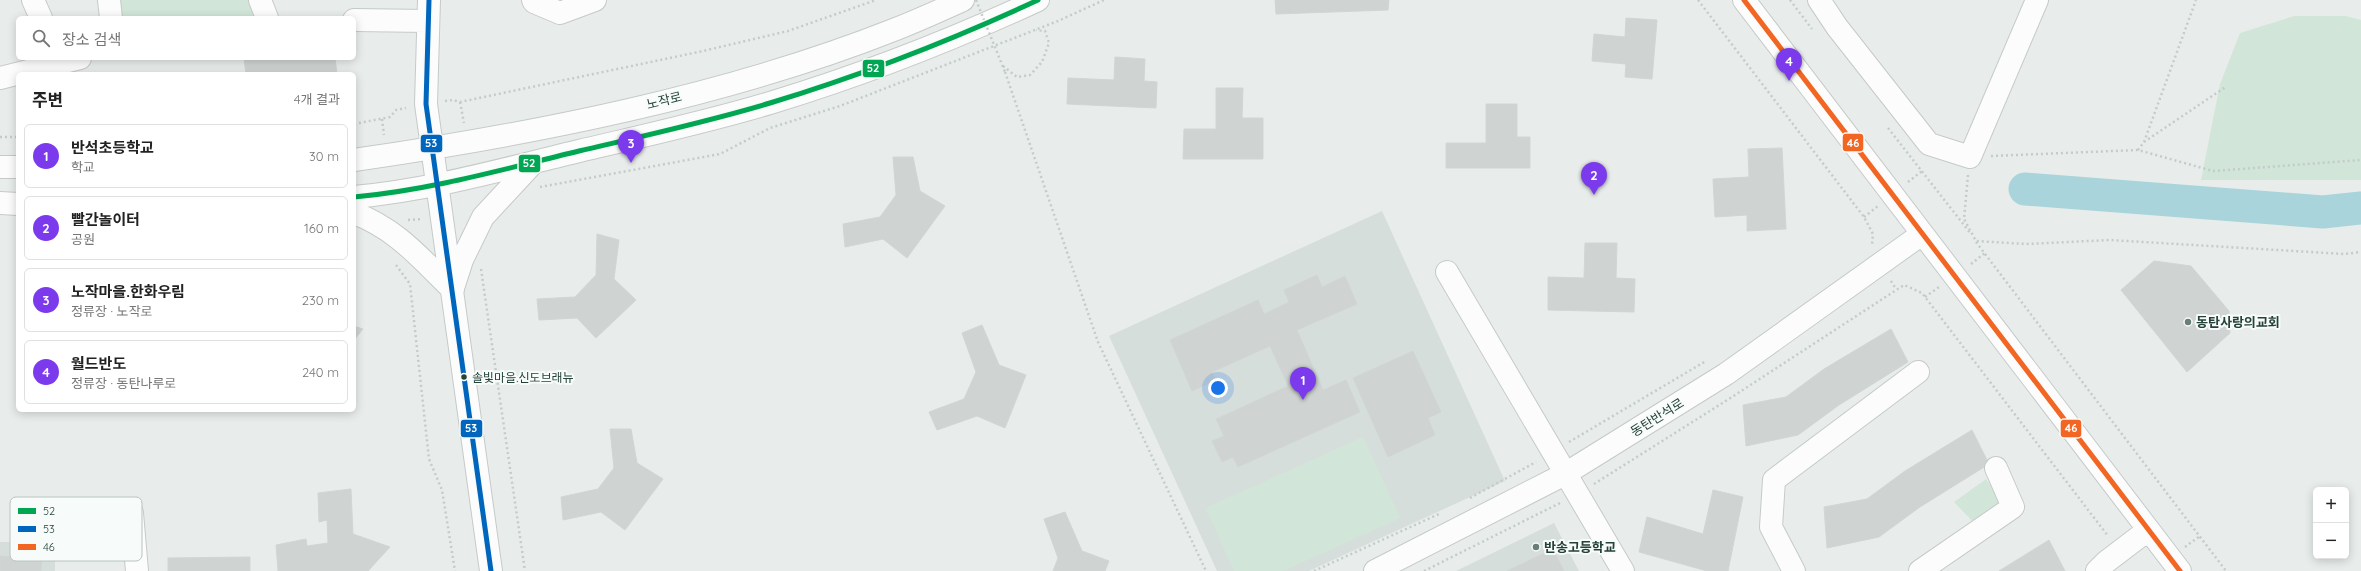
<!DOCTYPE html>
<html lang="ko">
<head>
<meta charset="utf-8">
<style>
  :root { --surface:#fff; --page:#f6f6f6; --text:#222; --muted:#767676; --line:#e0e0e0; --accent:#7c3aed }
  body { margin:0; font-family:Quicksand,"Noto Sans KR",sans-serif; background:var(--page); color:var(--text) }
  .controls { position:absolute; right:12px; bottom:12px; display:grid; overflow:hidden; border-radius:6px; box-shadow:0 2px 10px #0003 }
  .controls button { width:36px; height:36px; display:grid; place-items:center; padding:0; border:0; border-bottom:1px solid var(--line); background:var(--surface); color:var(--text); font:20px sans-serif }
  .you { position:absolute; left:1218px; top:388px; width:14px; height:14px; margin:-10px; border:3px solid #fff; border-radius:50%; background:#1a73e8; box-shadow:0 0 0 6px #1a73e833 }
  .badge { display:grid; place-items:center; width:26px; height:26px; border-radius:50%; background:var(--accent); color:#fff; font-size:13px; font-weight:700 }
  .pin { position:absolute; translate:-50% -33px; filter:drop-shadow(0 1px 2px #0008) }
  .pin::after { content:''; position:absolute; top:21px; width:14px; height:12px; background:inherit; clip-path:polygon(0 0,100% 0,50% 100%) }
  .list { margin:0; padding:0; list-style:none }
  h2 { display:flex; justify-content:space-between; align-items:center; height:52px; margin:0; padding:0 16px; font-size:17px }
  h2 small { font-size:13px; font-weight:400; color:var(--muted) }
  .list li { display:grid; grid-template-columns:26px 1fr auto; gap:12px; align-items:center; box-sizing:border-box; height:64px; margin:0 8px 8px; padding:0 8px; border:1px solid var(--line); border-radius:6px }
  .list b { display:block; font-size:15px; white-space:nowrap }
  .list p { margin:0; font-size:13px; white-space:nowrap; color:var(--muted) }
  .list em { font-size:13px; font-style:normal; color:var(--muted) }
  .icon { flex:none; width:22px; height:22px; fill:none; stroke:currentColor; stroke-width:2; stroke-linecap:round; stroke-linejoin:round }
  .map { position:relative; flex:none; width:2361px; height:571px; overflow:hidden }
  .search { position:absolute; background:var(--surface); box-shadow:0 2px 10px #0003; left:16px; top:16px; width:340px; height:44px; display:flex; align-items:center; gap:10px; box-sizing:border-box; padding:0 14px; border-radius:6px; color:var(--muted); font-size:15px }
  .panel { position:absolute; background:var(--surface); box-shadow:0 2px 10px #0003; left:16px; top:72px; width:340px; height:340px; border-radius:6px }
  .map>svg:first-child { display:block }
  .built { fill:#d6dedb }
  .green { fill:#d1e6d8 }
  .lines { fill:none; stroke-linecap:round; stroke-linejoin:round }
  .river { stroke:#a9d4db; stroke-width:33 }
  .building { fill:#cfd4d2; stroke:#d1d6d4 }
  .minor-casing { stroke:#c5cac8; stroke-width:24 }
  .path { stroke:#c3ccca; stroke-width:2.5; stroke-dasharray:2 3; stroke-linecap:butt }
  .minor { stroke:#fcfcfc; stroke-width:22 }
  .path-bridge { stroke:#c3ccca; stroke-width:2.5; stroke-dasharray:2 3; stroke-linecap:butt }
  .bus-1-casing { stroke:#f7fbf9; stroke-width:8 }
  .bus-2-casing { stroke:#f7fbf9; stroke-width:8 }
  .bus-3-casing { stroke:#f7fbf9; stroke-width:8 }
  .bus-1 { stroke:#00a651; stroke-width:5 }
  .bus-2 { stroke:#0065bd; stroke-width:5 }
  .bus-3 { stroke:#f26522; stroke-width:5 }
  .poi-dot { fill:#697e78; stroke:#f7fbf9; stroke-width:1.5 }
  .bus-dot { fill:#24423a; stroke:#f7fbf9; stroke-width:1.5 }
  .labels { text-anchor:middle; stroke-width:4; stroke-linejoin:round; paint-order:stroke }
  .bus-label { font-size:12px; fill:#24423a; stroke:#f7fbf9; text-anchor:start }
  .street-label { font-size:13px; fill:#24423a; stroke:#f7fbf9 }
  .poi-label { font-size:13px; font-weight:bold; fill:#24423a; stroke:#f7fbf9; text-anchor:start }
  .key { fill:#f7fbf9; stroke:#b8c4c0; stroke-width:1 }
  .key-label { font-size:11px; fill:#24423a }
  .line-badge { stroke:#f7fbf9; stroke-width:1.5 }
  .badge-label { font-size:11px; text-anchor:middle; font-weight:bold; fill:#fff }
</style>
</head>
<body>
<div class="map">
<svg width="2361" height="571" viewBox="0 0 2361 571">
  <rect width="100%" height="100%" fill="#e8edeb"/>
  <path class="built" d="M1382 211 1505 481 1309 571H1217L1109 336Z
    M1554 523 1579 571H1456Z
    M0 542H55V571H0Z"/>
  <path class="green" d="M112 0H256L262 18H114Z
    M2294 16H2346L2361 20V180H2201L2220 84 2240 33Z
    M1363 437 1400 518 1283 571H1234L1206 508Z
    M1986 479 2003 503 1976 525 1954 502Z"/>
  <g class="lines">
    <path class="river" d="M2025 189 2323 212 2361 208"/>
  </g>
  <path class="building" d="M1275 0H1389L1388 10 1276 14Z
    M1626 18 1657 20 1652 79 1625 77 1626 64 1592 61 1594 34 1625 37Z
    M1115 57 1145 59 1144 81 1157 82 1156 108 1067 104 1068 78 1114 80Z
    M244 58H335L337 74H246Z
    M1216 88H1243L1242 118H1263V159H1183L1184 129H1216Z
    M1486 104H1517V137H1530V168H1446V143H1486Z
    M1782 148 1786 229 1747 231V215L1715 217 1713 179 1749 177 1748 149Z
    M893 157H913L920 191 945 206 907 258 883 239 845 247 843 224 880 217 896 195Z
    M597 234 619 240 614 279 636 300 596 338 577 318 539 320 537 299 575 297 596 275Z
    M1585 243H1617L1616 278 1635 279 1634 312 1548 310V277L1584 278Z
    M2154 261 2191 266 2229 311 2230 333 2187 372 2121 290Z
    M1317 275 1322 287 1345 276 1357 304 1297 330 1323 390 1346 380 1360 412 1238 467 1233 457 1222 462 1212 441 1224 436 1216 419 1288 386 1270 346 1212 372 1216 380 1192 391 1170 340 1258 300 1264 314 1289 302 1284 290Z
    M982 325 999 365 1026 375 1005 428 977 416 937 430 929 412 964 399 976 372 962 333Z
    M354 326 363 329 354 340Z
    M1891 329 1908 362 1839 405 1824 369Z
    M1413 351 1441 412 1428 418 1435 435 1388 457 1353 378Z
    M1824 369 1839 405 1798 435 1746 446 1743 405 1786 397Z
    M610 429H631L637 463 663 479 625 530 601 512 563 520 561 497 598 489 614 468Z
    M1972 430 1989 464 1920 507 1905 471Z
    M1905 471 1920 507 1879 537 1827 548 1824 507 1867 499Z
    M351 489 353 534 390 547 368 571H278L276 545 306 539 307 546 328 543 327 520 319 522 318 493Z
    M1713 490 1743 497 1728 571H1707L1639 552 1647 517 1703 534Z
    M1065 512 1082 551 1109 561 1105 571H1053L1058 558 1044 519Z
    M2049 540 2065 571H1999Z
    M1553 549 1564 571H1507Z
    M0 556 42 558 41 571H0Z
    M250 557V571H168V558Z"/>
  <g class="lines">
    <g class="minor-casing">
      <path id="minor" d="M33 0 41 18
        M109 0 111 18
        M260 0 267 18
        M429 0 426 104 491 571
        M533 0 534 2 560 13 595 0
        M1744 0 2180 571
        M1819 0 1837 27 1929 144 1970 157 2037 0
        M354 20 427 21
        M0 78 80 58
        M354 160C534 134 727 96 896 29 919 20 941 10 963 0
        M0 167H18
        M354 197C431 190 504 169 579 151 643 136 707 122 770 103 862 75 952 40 1038 0
        M0 203 18 204
        M354 213C397 229 421 259 453 290
        M1447 272 1623 571
        M454 285 462 260 483 217 533 163
        M132 513 137 571
        M1375 571 1565 474 1726 374 1922 234
        M1794 571 1771 527 1774 480 1918 372
        M1920 571 2013 507 1996 468
        M2097 571 2106 562 2148 530"/>
    </g>
    <path class="path" d="M1698 0 1864 217 1873 234 1872 245
      M1790 0 1812 29
      M1003 66 1017 77 1030 75 1042 62 1049 43 1045 31 1036 30
      M1005 72 1098 342 1206 571
      M445 101 453 100 460 102 703 51 788 31 876 0
      M460 102 464 123
      M382 119 384 135
      M354 124 390 117 396 110 406 108
      M1888 128 1971 234
      M0 137H18
      M2144 142 2227 86
      M2138 150 2144 142 2196 0
      M1991 156 2138 150 2213 171 2361 160
      M1968 175 1964 219 1976 241 2026 244 2110 240 2344 254 2361 252
      M1908 182 1922 171
      M540 187 720 154 770 128 840 106 1058 21 1104 0
      M1864 217 1878 206
      M408 220 423 219
      M1976 242 2226 571
      M1971 264 1985 253
      M396 265 410 284 429 459 442 490 455 571
      M481 269 525 571
      M1891 281 1896 289
      M1925 297 1939 287
      M1569 442 1706 361
      M1594 484 1732 397 1904 285 1922 293 2108 536
      M1470 498 1536 462
      M2185 547 2200 536
      M1314 571 1439 514
      M1424 571 1560 503"/>
    <use href="#minor" class="minor"/>
    <path class="path-bridge" d="M976 0 1005 72"/>
    <g class="bus-1-casing">
      <path id="bus-1" d="M354 197C431 190 504 169 579 151 643 136 707 122 770 103 862 75 952 40 1038 0"/>
    </g>
    <g class="bus-2-casing">
      <path id="bus-2" d="M429 0 426 104 491 571"/>
    </g>
    <g class="bus-3-casing">
      <path id="bus-3" d="M1744 0 2180 571"/>
    </g>
    <use href="#bus-1" class="bus-1"/>
    <use href="#bus-2" class="bus-2"/>
    <use href="#bus-3" class="bus-3"/>
  </g>
  <g class="poi-dot">
    <circle cx="2188" cy="322" r="4"/>
    <circle cx="1536" cy="547" r="4"/>
  </g>
  <circle class="bus-dot" cx="464" cy="377" r="3.5"/>
  <g class="labels">
    <g class="bus-label">
      <text x="472" y="382">솔빛마을.신도브래뉴</text>
    </g>
    <g class="street-label">
      <text transform="translate(664 100) rotate(-14)" y="5">노작로</text>
      <text transform="translate(1657 417) rotate(-32)" y="5">동탄반석로</text>
    </g>
    <g class="poi-label">
      <text x="2196" y="327">동탄사랑의교회</text>
      <text x="1544" y="552">반송고등학교</text>
    </g>
  </g>
  <rect x="10" y="497" width="132" height="64" rx="6" class="key"/>
  <rect x="18" y="508" width="18" height="6" fill="#00a651"/>
  <rect x="18" y="526" width="18" height="6" fill="#0065bd"/>
  <rect x="18" y="544" width="18" height="6" fill="#f26522"/>
  <g class="key-label">
    <text x="43" y="515">52</text>
    <text x="43" y="533">53</text>
    <text x="43" y="551">46</text>
  </g>
  <g class="line-badge">
    <rect x="862" y="59" width="23" height="19" rx="4" fill="#00a651"/>
    <rect x="1842" y="133" width="22" height="19" rx="4" fill="#f26522"/>
    <rect x="420" y="134" width="23" height="19" rx="4" fill="#0065bd"/>
    <rect x="518" y="154" width="23" height="19" rx="4" fill="#00a651"/>
    <rect x="2060" y="419" width="22" height="19" rx="4" fill="#f26522"/>
    <rect x="460" y="419" width="23" height="19" rx="4" fill="#0065bd"/>
  </g>
  <g class="badge-label">
    <text x="873" y="72">52</text>
    <text x="1853" y="147">46</text>
    <text x="431" y="147">53</text>
    <text x="529" y="167">52</text>
    <text x="2071" y="432">46</text>
    <text x="471" y="432">53</text>
  </g>
</svg>
<div class="controls">
<button>+</button>
<button>−</button>
</div>
<div class="you"></div>
<div class="pin badge" style="left:1303px;top:400px">1</div>
<div class="pin badge" style="left:1594px;top:195px">2</div>
<div class="pin badge" style="left:631px;top:163px">3</div>
<div class="pin badge" style="left:1789px;top:81px">4</div>
<div class="search"><svg class="icon" aria-label="search" viewBox="0 0 24 24"><circle cx="10" cy="10" r="6"/><path d="M15 15l6 6"/></svg>장소 검색</div>
<section class="panel">
<h2>주변<small>4개 결과</small></h2>
<ul class="list">
<li><span class="badge">1</span><div><b>반석초등학교</b><p>학교</p></div><em>30 m</em></li>
<li><span class="badge">2</span><div><b>빨간놀이터</b><p>공원</p></div><em>160 m</em></li>
<li><span class="badge">3</span><div><b>노작마을.한화우림</b><p>정류장 · 노작로</p></div><em>230 m</em></li>
<li><span class="badge">4</span><div><b>월드반도</b><p>정류장 · 동탄나루로</p></div><em>240 m</em></li>
</ul>
</section>
</div>
</body>
</html>
